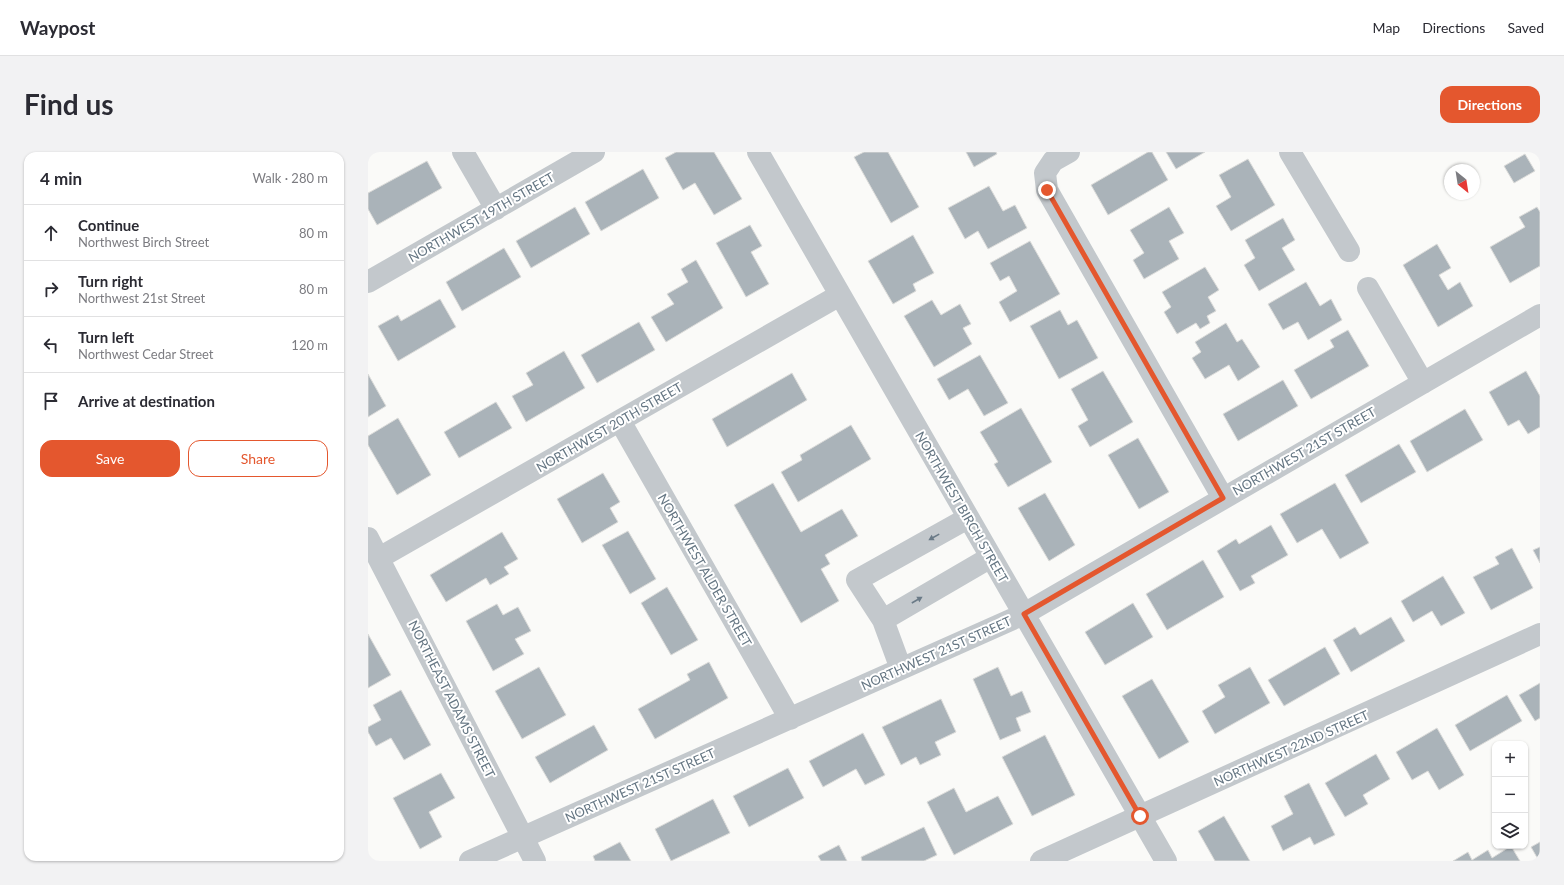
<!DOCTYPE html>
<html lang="en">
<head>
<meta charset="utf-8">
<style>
  :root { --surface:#fff; --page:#f2f2f3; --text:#2b2b33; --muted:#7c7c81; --line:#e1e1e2; --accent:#e4572e }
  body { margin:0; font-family:Lato,sans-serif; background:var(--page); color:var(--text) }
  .controls { position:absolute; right:12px; bottom:12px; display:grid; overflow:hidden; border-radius:8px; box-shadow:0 1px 3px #0004 }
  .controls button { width:36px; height:36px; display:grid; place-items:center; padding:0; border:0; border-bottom:1px solid var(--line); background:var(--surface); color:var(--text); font:20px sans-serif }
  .compass { position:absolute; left:1076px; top:12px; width:36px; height:36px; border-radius:50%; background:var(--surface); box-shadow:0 1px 3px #0004; rotate:150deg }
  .stop { position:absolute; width:12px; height:12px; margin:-9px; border:3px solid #e4572e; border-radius:50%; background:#fff }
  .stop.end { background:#e4572e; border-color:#fff; box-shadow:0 1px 4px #0008 }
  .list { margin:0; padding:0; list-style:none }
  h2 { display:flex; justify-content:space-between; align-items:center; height:52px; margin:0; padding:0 16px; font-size:17px }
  h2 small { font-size:13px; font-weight:400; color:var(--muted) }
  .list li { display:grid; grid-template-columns:26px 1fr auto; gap:12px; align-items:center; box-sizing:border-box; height:56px; padding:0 16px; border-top:1px solid var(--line) }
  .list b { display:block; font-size:15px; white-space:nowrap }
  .list p { margin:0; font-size:13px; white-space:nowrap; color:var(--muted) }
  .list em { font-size:13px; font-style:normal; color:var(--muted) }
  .actions { display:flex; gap:8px; padding:12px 16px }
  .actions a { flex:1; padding:9px 0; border:1px solid var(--accent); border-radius:12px; text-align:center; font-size:14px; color:var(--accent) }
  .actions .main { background:var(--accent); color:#fff }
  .icon { flex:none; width:22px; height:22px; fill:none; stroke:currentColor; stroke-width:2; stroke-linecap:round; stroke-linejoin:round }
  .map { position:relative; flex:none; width:1172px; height:709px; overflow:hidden; border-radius:12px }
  header { display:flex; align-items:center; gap:24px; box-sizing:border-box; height:56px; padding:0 20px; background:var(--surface); border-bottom:1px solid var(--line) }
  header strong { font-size:19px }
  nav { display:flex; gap:22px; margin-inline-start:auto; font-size:14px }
  .intro { display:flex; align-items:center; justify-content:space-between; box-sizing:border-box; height:96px; padding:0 24px }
  h1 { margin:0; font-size:28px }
  .button { padding:10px 18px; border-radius:12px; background:var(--accent); color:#fff; font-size:14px; font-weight:700 }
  main { display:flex; gap:24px; padding:0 24px }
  aside { flex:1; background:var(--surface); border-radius:12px; box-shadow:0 1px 3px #0004 }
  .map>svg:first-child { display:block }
  .building { fill:#aab3b9; stroke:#dcdcda }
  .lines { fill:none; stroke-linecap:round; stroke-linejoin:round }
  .minor { stroke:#c3c8cc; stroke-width:22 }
  .oneway { fill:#6a7a87 }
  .route { stroke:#e4572e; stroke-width:5 }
  .labels { text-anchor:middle; stroke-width:4; stroke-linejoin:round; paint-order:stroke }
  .street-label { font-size:13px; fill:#657683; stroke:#fff }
</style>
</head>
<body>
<header>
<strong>Waypost</strong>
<nav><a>Map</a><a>Directions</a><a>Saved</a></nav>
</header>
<div class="intro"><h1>Find us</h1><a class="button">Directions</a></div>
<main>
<aside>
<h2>4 min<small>Walk · 280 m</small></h2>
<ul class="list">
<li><svg class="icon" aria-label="ahead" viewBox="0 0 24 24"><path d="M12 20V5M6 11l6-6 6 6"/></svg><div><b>Continue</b><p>Northwest Birch Street</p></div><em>80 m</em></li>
<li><svg class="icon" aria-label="right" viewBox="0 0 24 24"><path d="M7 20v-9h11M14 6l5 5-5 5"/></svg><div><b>Turn right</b><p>Northwest 21st Street</p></div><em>80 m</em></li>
<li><svg class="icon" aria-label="left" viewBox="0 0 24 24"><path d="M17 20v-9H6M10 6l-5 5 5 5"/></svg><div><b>Turn left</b><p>Northwest Cedar Street</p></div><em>120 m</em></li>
<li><svg class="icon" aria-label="arrive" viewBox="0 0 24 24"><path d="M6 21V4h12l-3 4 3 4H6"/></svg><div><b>Arrive at destination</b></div></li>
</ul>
<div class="actions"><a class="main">Save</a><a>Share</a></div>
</aside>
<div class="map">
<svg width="1172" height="709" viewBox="0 0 1172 709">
  <rect width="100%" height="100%" fill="#fafaf8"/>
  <path class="building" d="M308 0H346L374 47 346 63 327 31 315 38 297 6Z
    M496 0H520L551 55 523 71 486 5Z
    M598 0H628L629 2 606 15Z
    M780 0H784L800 28 740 63 723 33Z
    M798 0H837L808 17Z
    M1157 2 1167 19 1146 31 1136 14Z
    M880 7 907 53 863 79 848 54 863 45 851 23Z
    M59 9 74 36 9 73 0 57V41Z
    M275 17 291 46 233 79 217 50Z
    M621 34 635 59 647 53 659 76 620 97 610 79 597 87 580 56Z
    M207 55 222 82 163 116 148 89Z
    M801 55 816 81 801 89 811 107 776 127 765 108 776 101 762 78Z
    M1169 55 1172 60V114L1142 131 1122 95 1157 75 1151 65Z
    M915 66 927 88 914 96 927 118 891 139 876 113 887 106 877 88Z
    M382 73 394 94 383 100 401 132 378 145 348 91Z
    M545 83 566 121 545 132 548 139 525 152 500 109Z
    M662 89 692 142 642 170 631 150 649 139 641 124 632 129 622 111Z
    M1069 92 1083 116 1071 123 1080 138 1092 130 1105 154 1070 175 1035 113Z
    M136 96 153 125 94 159 78 130Z
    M328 108 355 156 298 190 283 165 306 152 299 142 320 130 313 117Z
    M837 115 851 138 840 145 848 159 839 164 842 171 832 177 828 171 809 182 796 160 803 155 794 140Z
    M938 130 952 154 963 147 974 168 940 188 930 170 915 178 900 152Z
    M72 147 88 175 30 209 10 174 30 163 33 169Z
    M564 148 573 163 592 152 603 172 595 176 604 192 566 215 536 164Z
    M692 158 700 173 709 168 730 206 691 227 662 174Z
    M271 170 287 198 229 231 213 203Z
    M858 171 869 190 874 187 892 215 870 229 861 213 837 227 824 206 833 200 827 190Z
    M980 178 1001 214 943 247 926 218 966 195 962 188Z
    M196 199 217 236 158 270 144 244 165 233 158 221Z
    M612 203 640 251 616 264 600 237 581 248 569 227Z
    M735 219 765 270 722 295 710 274 720 268 703 237Z
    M1158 219 1172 244V275L1160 282 1151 268 1140 274 1121 240Z
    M424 221 439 248 359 295 344 267Z
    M0 222 18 254 0 265Z
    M915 228 930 254 870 289 855 262Z
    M128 250 144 276 91 306 76 280Z
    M653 256 684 310 640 335 626 312 630 310 612 280Z
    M1097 257 1115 288 1059 320 1042 289Z
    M30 266 63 323 29 343 0 293V284Z
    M483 273 503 307 430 350 413 320 434 308 432 303Z
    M770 286 801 340 771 357 740 303Z
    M1031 292 1048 320 993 351 977 323Z
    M235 321 252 350 242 356 250 370 214 391 189 347Z
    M405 331 433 380 474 357 490 384 457 403 462 412 453 417 471 449 433 471 366 353Z
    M967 331 1001 391 972 407 954 377 929 391 912 362Z
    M677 341 707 393 681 409 650 356Z
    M903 373 920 403 883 424 887 431 872 439 849 399 868 387 871 392Z
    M260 379 288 427 262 442 234 393Z
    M134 380 150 407 136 415 141 422 122 433 118 426 78 450 62 423Z
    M1172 395V411L1165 398Z
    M1144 396 1165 436 1123 458 1105 425 1131 412 1127 405Z
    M835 408 856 445 799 478 778 442Z
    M1075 424 1097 461 1073 474 1064 459 1045 470 1033 449Z
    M299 435 330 488 303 503 273 451Z
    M765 451 785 485 737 513 717 480Z
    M129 452 135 463 150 455 163 479 147 487 156 502 125 519 98 469Z
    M1023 465 1037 489 983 520 965 488 987 475 992 483Z
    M0 482 23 523 0 536Z
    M957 495 972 522 916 554 900 528Z
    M341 510 360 546 287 587 270 557 322 528 319 522Z
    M171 515 198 563 154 587 127 539Z
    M630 515 643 544 654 539 663 560 648 566 653 579 632 588 605 527Z
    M882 515 902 551 847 582 834 559 857 545 850 533Z
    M784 527 821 590 791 607 754 544Z
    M1172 531V566L1167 569 1151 543Z
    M33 538 63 593 36 608 23 586 8 594 0 580V575L13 568 5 553Z
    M1139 543 1154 569 1102 599 1087 573Z
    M573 547 588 580 567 590 573 603 552 613 548 605 533 613 514 575Z
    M226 573 240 598 182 631 167 605Z
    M1069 576 1096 623 1071 638 1060 619 1044 628 1028 600Z
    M495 581 517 623 497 633 488 617 455 635 441 609Z
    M677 583 707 643 664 664 634 605Z
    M1008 602 1022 627 995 643 1000 652 977 665 957 631Z
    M420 616 436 646 381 675 365 644Z
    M73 621 87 646 61 660 74 685 52 697 25 646Z
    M941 631 967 683 946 693 942 685 915 699 903 674 925 662 916 644Z
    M586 636 598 660 630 644 645 672 586 703 559 650Z
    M345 647 362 681 303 709 287 677Z
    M856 664 882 709H847L830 679Z
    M556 675 569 703 556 709H494L493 705Z
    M252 690 263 709H227L225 704Z
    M1172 690V709H1171L1163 695Z
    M471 693 479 709H453L450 704Z
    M1143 694 1152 709H1085L1100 700 1104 708 1120 698 1124 706Z"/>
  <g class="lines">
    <path class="minor" d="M95 0 128 57
      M390 0 798 709
      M701 0 685 9 677 21 679 38 855 346
      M922 0 981 99
      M0 130 226 0
      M1000 136 1055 231
      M252 269 422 567
      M0 386 167 709
      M11 406 472 143
      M515 468 623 405
      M533 517 515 468 489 428 600 366
      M102 709 656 462 1172 163
      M673 709 1172 482"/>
  </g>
  <defs><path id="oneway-solid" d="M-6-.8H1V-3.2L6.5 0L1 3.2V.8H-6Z"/></defs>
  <g class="oneway">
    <use href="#oneway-solid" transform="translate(566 385) rotate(151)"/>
    <use href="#oneway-solid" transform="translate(549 448) rotate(-30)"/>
  </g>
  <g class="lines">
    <path class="route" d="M679 38 855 346 656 462 772 664"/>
  </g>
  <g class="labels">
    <g class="street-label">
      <text transform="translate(113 65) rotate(-30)" y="5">NORTHWEST 19TH STREET</text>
      <text transform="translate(241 275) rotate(-30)" y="5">NORTHWEST 20TH STREET</text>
      <text transform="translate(936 299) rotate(-30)" y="5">NORTHWEST 21ST STREET</text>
      <text transform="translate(594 355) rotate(60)" y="5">NORTHWEST BIRCH STREET</text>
      <text transform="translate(337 418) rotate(60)" y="5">NORTHWEST ALDER STREET</text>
      <text transform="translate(568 501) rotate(-24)" y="5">NORTHWEST 21ST STREET</text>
      <text transform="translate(84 547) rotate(63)" y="5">NORTHEAST ADAMS STREET</text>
      <text transform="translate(923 596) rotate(-24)" y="5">NORTHWEST 22ND STREET</text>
      <text transform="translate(272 633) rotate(-24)" y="5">NORTHWEST 21ST STREET</text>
    </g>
  </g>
</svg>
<div class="controls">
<button>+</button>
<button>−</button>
<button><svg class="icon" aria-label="layers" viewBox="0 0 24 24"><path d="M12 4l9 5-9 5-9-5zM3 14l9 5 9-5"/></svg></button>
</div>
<svg class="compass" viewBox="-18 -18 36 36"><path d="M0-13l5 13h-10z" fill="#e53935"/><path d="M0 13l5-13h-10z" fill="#7c7c81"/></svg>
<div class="stop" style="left:772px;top:664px"></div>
<div class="stop end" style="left:679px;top:38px"></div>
</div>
</main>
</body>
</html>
